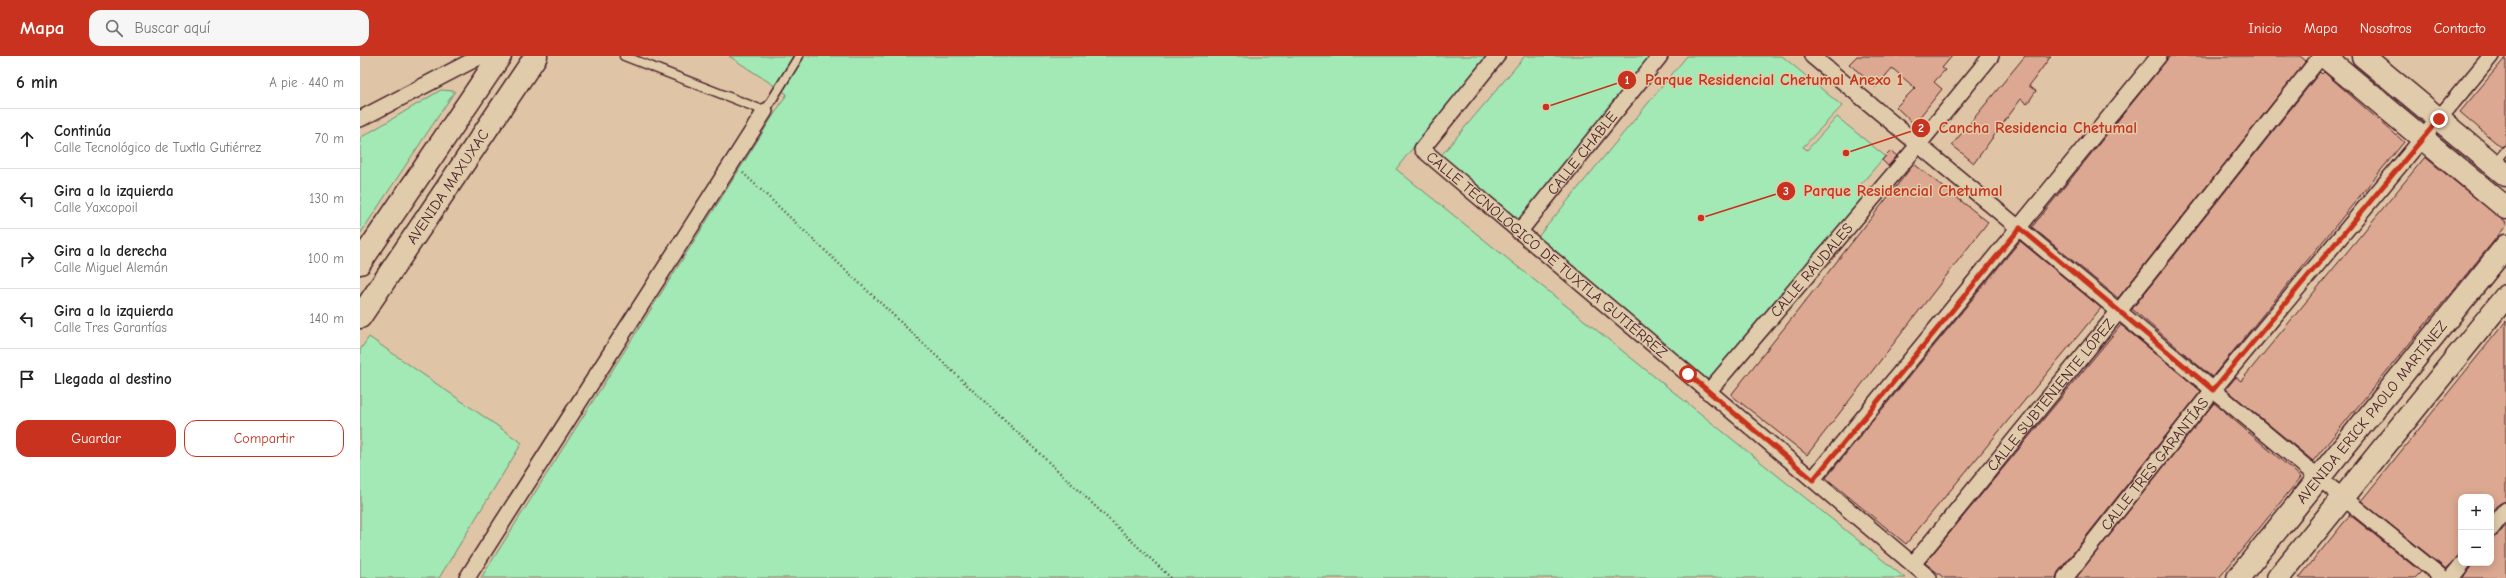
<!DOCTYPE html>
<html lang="es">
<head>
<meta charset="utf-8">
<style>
  :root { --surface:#fff; --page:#f6f6f6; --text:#222; --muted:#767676; --line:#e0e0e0; --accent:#c8321e }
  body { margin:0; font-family:"Comic Neue",sans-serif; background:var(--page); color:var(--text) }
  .controls { position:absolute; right:12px; bottom:12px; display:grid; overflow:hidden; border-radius:8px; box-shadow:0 2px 10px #0003 }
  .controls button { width:36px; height:36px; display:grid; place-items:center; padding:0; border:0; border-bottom:1px solid var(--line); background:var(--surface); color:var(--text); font:20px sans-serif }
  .stop { position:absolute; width:12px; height:12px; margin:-9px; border:3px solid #c8321e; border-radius:50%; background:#fff }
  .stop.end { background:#c8321e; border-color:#fff; box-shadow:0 1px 4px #0008 }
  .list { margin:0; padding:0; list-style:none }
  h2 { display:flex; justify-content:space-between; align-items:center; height:52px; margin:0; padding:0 16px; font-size:17px }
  h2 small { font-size:13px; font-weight:400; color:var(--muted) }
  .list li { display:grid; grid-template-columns:26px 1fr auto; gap:12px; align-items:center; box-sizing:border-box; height:60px; padding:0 16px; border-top:1px solid var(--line) }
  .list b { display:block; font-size:15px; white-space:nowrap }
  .list p { margin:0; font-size:13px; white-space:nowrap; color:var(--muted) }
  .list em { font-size:13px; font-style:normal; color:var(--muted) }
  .actions { display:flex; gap:8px; padding:12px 16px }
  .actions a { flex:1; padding:9px 0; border:1px solid var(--accent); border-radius:12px; text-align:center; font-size:14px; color:var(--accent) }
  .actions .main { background:var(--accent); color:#fff }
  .icon { flex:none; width:22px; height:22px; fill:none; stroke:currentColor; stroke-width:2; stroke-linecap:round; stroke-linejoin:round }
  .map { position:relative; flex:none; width:2146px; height:522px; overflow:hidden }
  header { display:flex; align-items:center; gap:24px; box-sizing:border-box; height:56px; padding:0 20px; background:var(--accent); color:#fff }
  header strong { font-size:19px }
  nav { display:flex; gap:22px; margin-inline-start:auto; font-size:14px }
  .search { width:280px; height:36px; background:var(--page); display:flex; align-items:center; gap:10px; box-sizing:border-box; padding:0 14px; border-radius:12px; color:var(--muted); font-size:15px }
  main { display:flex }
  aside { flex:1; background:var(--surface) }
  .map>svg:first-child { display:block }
  .green { fill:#a2e9b6; stroke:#768470 }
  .building { fill:#dca891; stroke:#4a1f2b }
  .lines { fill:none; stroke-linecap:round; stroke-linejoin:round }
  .lane-casing { stroke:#4a1f2b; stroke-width:11 }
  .street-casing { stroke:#4a1f2b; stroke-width:18 }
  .secondary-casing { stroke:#4a1f2b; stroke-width:25 }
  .path { stroke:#4a1f2b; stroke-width:2.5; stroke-dasharray:1 3; stroke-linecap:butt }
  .lane { stroke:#e0ccaa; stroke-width:8 }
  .street { stroke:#e0ccaa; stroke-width:15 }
  .secondary { stroke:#e0ccaa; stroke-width:22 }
  .route { stroke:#c8321e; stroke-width:5 }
  .labels { text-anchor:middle; stroke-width:3; stroke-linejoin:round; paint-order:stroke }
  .street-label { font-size:15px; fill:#4a1f2b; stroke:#e0ccaa }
  .leader { fill:none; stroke:#c8321e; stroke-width:1.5 }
  .callout-dot { fill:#c8321e; stroke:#e0ccaa; stroke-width:1.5 }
  .mark-label { font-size:12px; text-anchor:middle; font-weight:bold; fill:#fff }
  .callout-label { font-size:16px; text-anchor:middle; font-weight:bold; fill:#c8321e; stroke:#e0ccaa; stroke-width:3; stroke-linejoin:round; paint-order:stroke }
</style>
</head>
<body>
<header>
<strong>Mapa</strong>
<div class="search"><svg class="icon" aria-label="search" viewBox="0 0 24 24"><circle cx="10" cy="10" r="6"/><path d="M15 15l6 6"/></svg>Buscar aquí</div>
<nav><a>Inicio</a><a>Mapa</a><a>Nosotros</a><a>Contacto</a></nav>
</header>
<main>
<aside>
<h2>6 min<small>A pie · 440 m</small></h2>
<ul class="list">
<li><svg class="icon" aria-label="ahead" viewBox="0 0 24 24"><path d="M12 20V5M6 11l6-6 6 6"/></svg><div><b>Continúa</b><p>Calle Tecnológico de Tuxtla Gutiérrez</p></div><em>70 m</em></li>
<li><svg class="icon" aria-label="left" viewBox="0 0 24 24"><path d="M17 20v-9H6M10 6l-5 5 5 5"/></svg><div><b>Gira a la izquierda</b><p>Calle Yaxcopoil</p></div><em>130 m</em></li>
<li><svg class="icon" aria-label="right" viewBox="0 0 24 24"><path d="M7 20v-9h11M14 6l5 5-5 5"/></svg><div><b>Gira a la derecha</b><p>Calle Miguel Alemán</p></div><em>100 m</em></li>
<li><svg class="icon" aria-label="left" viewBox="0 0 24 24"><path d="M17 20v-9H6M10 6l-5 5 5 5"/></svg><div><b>Gira a la izquierda</b><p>Calle Tres Garantías</p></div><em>140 m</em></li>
<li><svg class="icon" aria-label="arrive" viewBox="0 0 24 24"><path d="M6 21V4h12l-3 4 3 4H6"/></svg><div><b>Llegada al destino</b></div></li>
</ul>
<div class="actions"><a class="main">Guardar</a><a>Compartir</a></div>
</aside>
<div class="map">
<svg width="2146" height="522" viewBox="0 0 2146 522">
  <rect width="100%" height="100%" fill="#dfc5a5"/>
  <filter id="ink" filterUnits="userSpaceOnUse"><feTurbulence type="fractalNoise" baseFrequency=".025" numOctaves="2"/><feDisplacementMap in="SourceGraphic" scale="8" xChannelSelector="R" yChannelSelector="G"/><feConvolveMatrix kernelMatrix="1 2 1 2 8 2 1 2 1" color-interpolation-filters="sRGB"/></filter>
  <g filter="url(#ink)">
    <path class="green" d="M369 0H1126L1036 113 1545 522H121L427 38Z
      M1165 0H1291L1158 168 1079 102Z
      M1327 0H1422L1482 50 1443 91 1447 94 1477 61 1525 100 1496 134 1506 142 1348 330 1177 182Z
      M81 34 95 35 0 178V82Z
      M9 281 162 387 79 522H0V294Z"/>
    <path class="building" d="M1497 0H1592L1582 12 1585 14 1574 26 1582 33 1554 68 1536 51 1555 32 1532 12 1516 31 1489 8Z
      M1665 0H1691L1669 30 1676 35 1667 48 1661 43 1614 107 1592 89Z
      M1810 0H1940L1946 5 1758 242 1672 171Z
      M2146 1V89L2141 91 2100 56Z
      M1960 16 1962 18 1964 16 2044 86 1852 321 1772 253Z
      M1531 95 1537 100 1528 110 1522 104Z
      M2065 101 2146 167V170L1953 405 1866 333 1876 321 1881 325Z
      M1554 108 1628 166 1447 399 1371 339Z
      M1660 185 1741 252 1546 488 1466 422Z
      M2146 265V445L2139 448 2131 458V441H2101V498L2086 513 2001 445Z
      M1761 269 1841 335 1698 516 1696 522H1584L1565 507Z
      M1854 347 1941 421 1859 522H1716Z
      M1990 459 2061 516 2055 522H1939Z
      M2146 469V522H2103L2112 507H2131V482L2138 479Z"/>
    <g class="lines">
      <g class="lane-casing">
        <path id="lane" d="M264 0 405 55 439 0
          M2134 108 2146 94"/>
      </g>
      <g class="street-casing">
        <g id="street">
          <path id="s1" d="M1137 0 1062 93 1569 522"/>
          <path d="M1452 0 1959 422 2083 522"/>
          <path d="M0 63 121 0"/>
          <path id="s2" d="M1159 176 1300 0"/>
          <path id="s3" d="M1348 336 1559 88 1631 0"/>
          <path d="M1453 423 1799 0"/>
          <path d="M2131 473 2146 454"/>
          <path id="s4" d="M1553 508 1759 255 1961 0"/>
          <path d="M107 522 405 55"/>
          <path id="s5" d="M1705 522 1853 334 2131 0"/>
          <path d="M2091 522 2103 507"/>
        </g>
      </g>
      <g class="secondary-casing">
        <g id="secondary">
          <path d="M1964 0 2146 152"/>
          <path d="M2003 0 2146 119"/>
          <path d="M0 207 140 0"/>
          <path id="s6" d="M0 261 176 0"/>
          <path id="s7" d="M1878 522 2146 190"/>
          <path d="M1918 522 2146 240"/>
        </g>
      </g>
      <path class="path" d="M383 117 811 522"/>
      <use href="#lane" class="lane"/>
      <use href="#street" class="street"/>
      <use href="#secondary" class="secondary"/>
    </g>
  </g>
  <g class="lines" filter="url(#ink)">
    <path class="route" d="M1328 318 1453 424 1660 172 1853 334 2079 63"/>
  </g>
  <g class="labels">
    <g class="street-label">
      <text dy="5" stroke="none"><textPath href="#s2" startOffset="101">CALLE CHABLE</textPath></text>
      <text dy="5" stroke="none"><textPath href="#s6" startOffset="157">AVENIDA MAXUXAC</textPath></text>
      <text dy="5" stroke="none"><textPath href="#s1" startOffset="283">CALLE TECNOLÓGICO DE TUXTLA GUTIÉRREZ</textPath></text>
      <text dy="5" stroke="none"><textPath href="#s3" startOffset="160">CALLE RAUDALES</textPath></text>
      <text dy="5" stroke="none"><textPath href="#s4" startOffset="218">CALLE SUBTENIENTE LÓPEZ</textPath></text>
      <text dy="5" stroke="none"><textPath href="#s7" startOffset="213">AVENIDA ERICK PAOLO MARTÍNEZ</textPath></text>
      <text dy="5" stroke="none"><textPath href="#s5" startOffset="145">CALLE TRES GARANTÍAS</textPath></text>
    </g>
  </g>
  <path class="leader" d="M1186 51L1267 24M1486 97L1561 72M1341 162L1426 135"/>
  <g class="callout-dot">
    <circle cx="1186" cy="51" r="4"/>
    <circle cx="1486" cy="97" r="4"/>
    <circle cx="1341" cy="162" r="4"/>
    <circle cx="1267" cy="24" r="10"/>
    <circle cx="1561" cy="72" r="10"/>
    <circle cx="1426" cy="135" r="10"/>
  </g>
  <g class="mark-label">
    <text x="1267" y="28">1</text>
    <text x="1561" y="76">2</text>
    <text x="1426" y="139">3</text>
  </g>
  <g class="callout-label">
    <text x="1414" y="29">Parque Residencial Chetumal Anexo 1</text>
    <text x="1678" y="77">Cancha Residencia Chetumal</text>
    <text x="1543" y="140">Parque Residencial Chetumal</text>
  </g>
</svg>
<div class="controls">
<button>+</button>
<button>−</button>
</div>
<div class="stop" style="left:1328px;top:318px"></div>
<div class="stop end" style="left:2079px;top:63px"></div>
</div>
</main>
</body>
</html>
